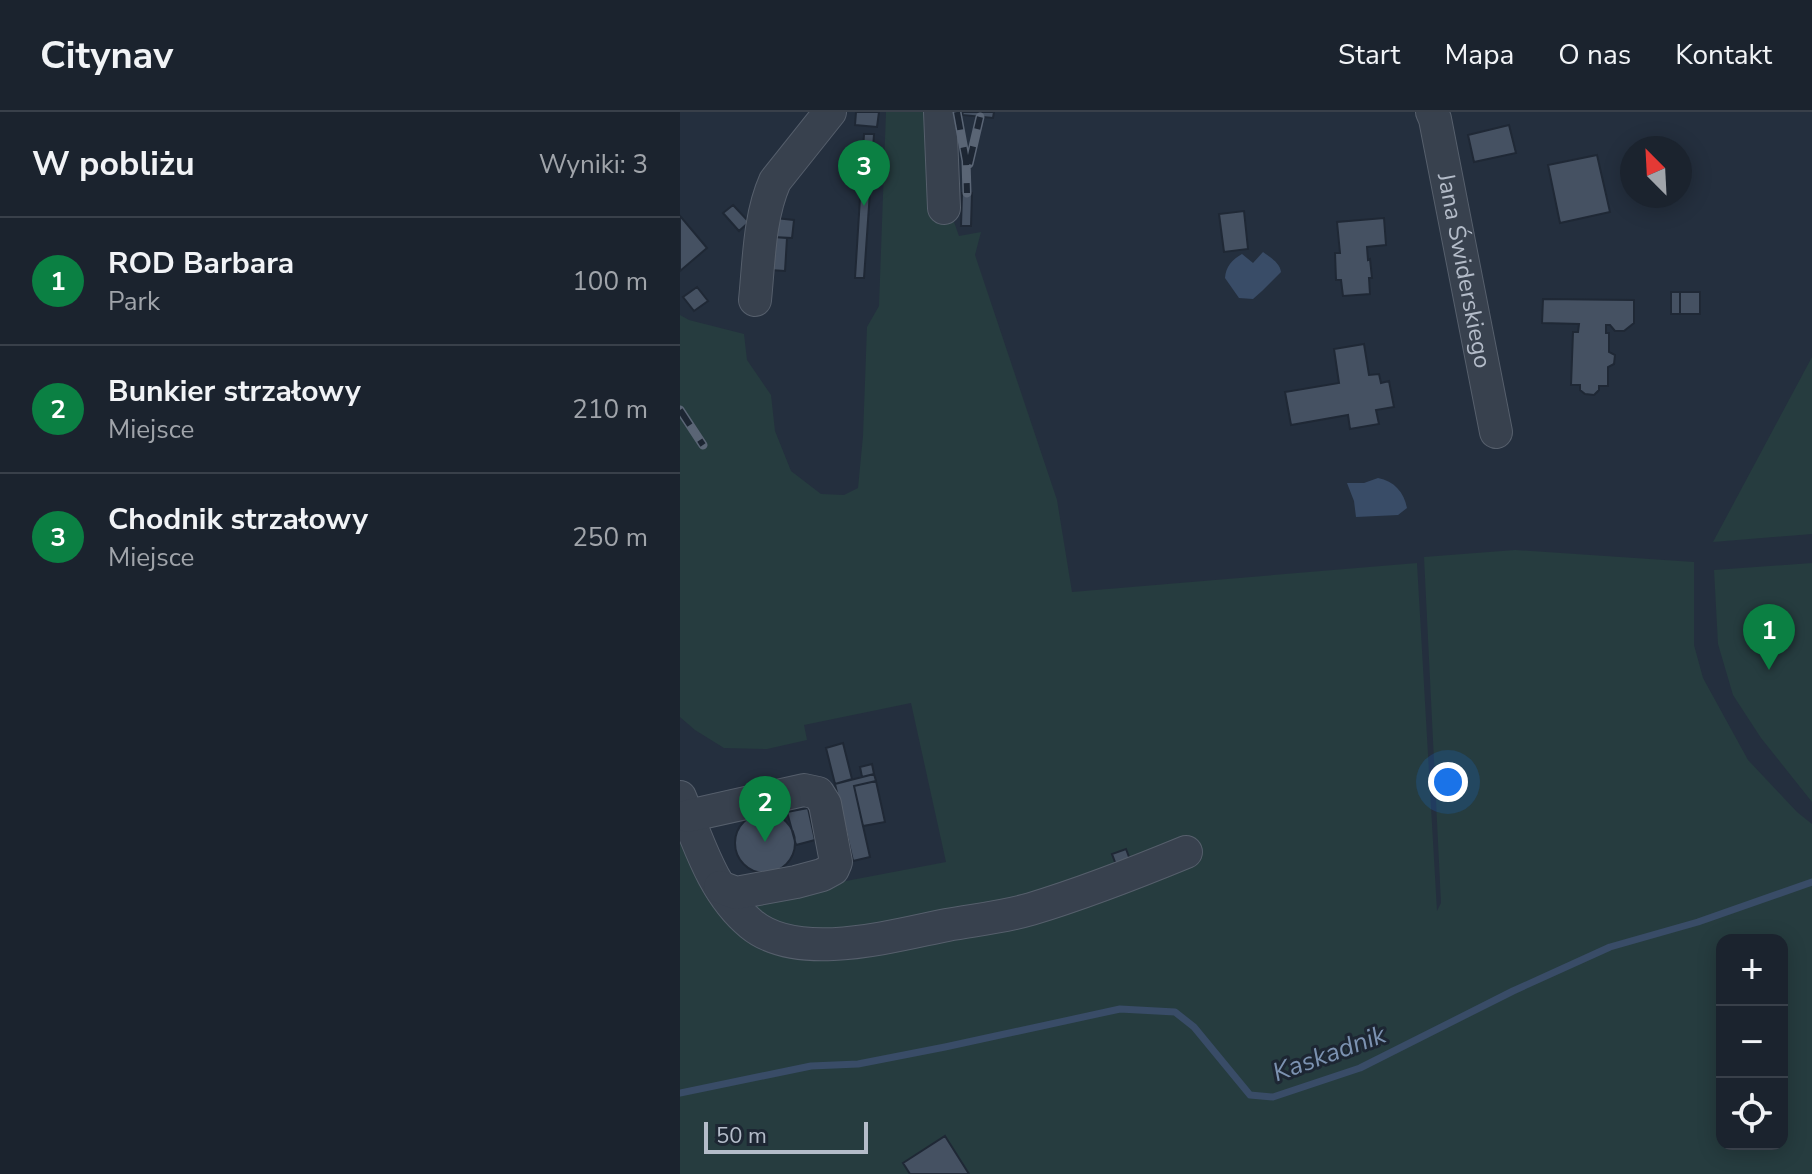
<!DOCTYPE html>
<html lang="pl">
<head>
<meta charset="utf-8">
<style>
  :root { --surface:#1b232e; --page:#242b36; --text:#f1f3f6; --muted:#a0a4aa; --line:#39404a; --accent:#0b8043 }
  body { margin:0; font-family:"Nunito Sans",sans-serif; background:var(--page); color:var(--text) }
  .controls { position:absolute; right:24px; bottom:24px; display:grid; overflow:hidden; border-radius:16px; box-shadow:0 4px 20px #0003 }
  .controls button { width:72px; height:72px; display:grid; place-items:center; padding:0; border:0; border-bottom:2px solid var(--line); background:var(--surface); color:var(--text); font:40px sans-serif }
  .compass { position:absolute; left:940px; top:24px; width:72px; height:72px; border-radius:50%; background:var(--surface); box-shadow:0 4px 20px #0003; rotate:336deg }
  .scale { position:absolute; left:24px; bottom:20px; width:164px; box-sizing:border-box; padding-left:8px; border:4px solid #b4bcc9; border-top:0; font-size:22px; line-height:28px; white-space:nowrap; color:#b4bcc9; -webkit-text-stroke:6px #1d2633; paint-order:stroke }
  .you { position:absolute; left:768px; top:670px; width:28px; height:28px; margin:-20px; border:6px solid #fff; border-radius:50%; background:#1a73e8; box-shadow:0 0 0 12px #1a73e833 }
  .badge { display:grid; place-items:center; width:52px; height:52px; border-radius:50%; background:var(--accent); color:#fff; font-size:26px; font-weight:700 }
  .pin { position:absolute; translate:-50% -66px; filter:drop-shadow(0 2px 4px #0008) }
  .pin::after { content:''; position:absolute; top:42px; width:28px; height:24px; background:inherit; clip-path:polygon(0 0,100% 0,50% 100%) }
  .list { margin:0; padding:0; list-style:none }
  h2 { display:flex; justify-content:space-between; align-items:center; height:104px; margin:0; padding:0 32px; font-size:34px }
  h2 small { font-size:26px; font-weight:400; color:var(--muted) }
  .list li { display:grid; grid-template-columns:52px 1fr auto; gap:24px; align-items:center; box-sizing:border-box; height:128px; padding:0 32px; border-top:2px solid var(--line) }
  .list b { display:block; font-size:30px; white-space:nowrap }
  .list p { margin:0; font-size:26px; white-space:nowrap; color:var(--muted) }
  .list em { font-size:26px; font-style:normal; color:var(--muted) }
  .icon { flex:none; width:44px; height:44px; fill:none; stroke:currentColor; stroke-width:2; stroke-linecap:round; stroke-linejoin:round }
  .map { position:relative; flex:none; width:1132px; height:1062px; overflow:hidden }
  header { display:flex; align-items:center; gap:48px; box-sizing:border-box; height:112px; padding:0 40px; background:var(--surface); border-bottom:2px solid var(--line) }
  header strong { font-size:38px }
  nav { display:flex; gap:44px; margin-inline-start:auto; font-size:28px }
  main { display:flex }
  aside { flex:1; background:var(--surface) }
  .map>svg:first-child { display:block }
  .green { fill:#263c3f; fill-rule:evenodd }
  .water { fill:#394c67 }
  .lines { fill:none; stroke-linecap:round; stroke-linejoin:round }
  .stream { stroke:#394c67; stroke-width:7 }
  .building { fill:#455162; stroke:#1f2835; stroke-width:2 }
  .minor-casing { stroke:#565f6c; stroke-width:34 }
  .minor { stroke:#38414e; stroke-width:32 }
  .rail-casing { stroke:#5a6575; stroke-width:9 }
  .rail { stroke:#1d2633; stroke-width:6; stroke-dasharray:18; stroke-linecap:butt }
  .labels { text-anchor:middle; stroke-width:6; stroke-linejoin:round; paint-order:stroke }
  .street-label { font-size:24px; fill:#b4bcc9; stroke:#1d2633 }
  .water-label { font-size:26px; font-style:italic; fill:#7c92b1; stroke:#1d2633 }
</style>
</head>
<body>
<header>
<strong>Citynav</strong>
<nav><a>Start</a><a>Mapa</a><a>O nas</a><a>Kontakt</a></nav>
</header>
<main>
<aside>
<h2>W pobliżu<small>Wyniki: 3</small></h2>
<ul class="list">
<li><span class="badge">1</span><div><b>ROD Barbara</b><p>Park</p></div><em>100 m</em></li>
<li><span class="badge">2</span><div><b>Bunkier strzałowy</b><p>Miejsce</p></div><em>210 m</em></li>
<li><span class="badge">3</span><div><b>Chodnik strzałowy</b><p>Miejsce</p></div><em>250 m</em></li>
</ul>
</aside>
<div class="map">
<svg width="1132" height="1062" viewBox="0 0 1132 1062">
  <rect width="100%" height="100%" fill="#242f3e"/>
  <path class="green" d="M206 0H251L262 109 274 110 279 124 301 120 295 143 377 388 392 480 737 451 757 799 761 791 744 445 835 438 1014 450V533L1023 566 1068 648 1117 700 1132 712V1062H0V728L50 791 266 750 231 591 124 613 127 628 87 637 44 636 15 618 0 605V203L9 208 64 222 67 248 91 283 95 319 111 359 141 382 164 383 178 376 183 324 187 215 199 194ZM1042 828H1102V1032H1042Z
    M1132 245V422L1033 430Z
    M1132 451V690L1081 626 1053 583 1038 532 1034 458Z"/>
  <path class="water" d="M583 140C590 145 600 151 601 160L582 179 573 187 559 186 545 166C546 154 552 148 562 142L573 151Z
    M698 366C714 369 724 380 727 396L718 403 676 405 674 389 667 371H684Z"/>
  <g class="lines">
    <path class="stream" d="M0 981 131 954 178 952 265 935 440 897 495 900 514 915 570 983 593 985 680 956 833 879 930 835 1018 810 1132 770"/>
  </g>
  <path class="building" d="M176 0H199L197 15 175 13Z
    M283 0H314L313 6 282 3Z
    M829 13 836 41 794 50 788 23Z
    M184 22H194L184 166H175Z
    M917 43 930 100 880 111 868 53Z
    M282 81H292L291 114H281Z
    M53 93 69 110 59 119 43 101Z
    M564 99 568 137 544 140 539 102Z
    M0 104 27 136 0 159Z
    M95 106 114 108 112 126 93 125Z
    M704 106 706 133 687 135 688 148 690 147 692 166H689L690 182 663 184 661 168H656L655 141H660L657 110Z
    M93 125 107 126 105 159 90 158Z
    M17 175 28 189 14 199 3 185Z
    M991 180H1000V202H991Z
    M1000 180H1020V202H1000Z
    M863 187 954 188V211L944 219H935L930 213H926V221H929V240L935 243 934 252 928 255V274H919V278L914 283 905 282 900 278V273H891L893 220H898L899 212 862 211Z
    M684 232 689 263 699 262 701 271 709 269 714 295 696 298 699 312 670 317 668 303 611 313 605 280 659 271 654 237Z
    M163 631 172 667 155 672 146 636Z
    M192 652 194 662 182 665 180 655Z
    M194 662 196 669 174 674 190 745 173 749 155 672Z
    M196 669 205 710 183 714 174 674Z
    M128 696 135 728 116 733 107 700Z
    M55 731a30 30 0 1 1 60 0a30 30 0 1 1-60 0Z
    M446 737 452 753 438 758 432 742Z
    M265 1024 289 1062H230L223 1051Z"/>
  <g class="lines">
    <g class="minor-casing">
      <g id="minor">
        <path d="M260 0 264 96"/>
        <path id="s1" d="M752 0 755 7 816 320"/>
        <path d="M75 188C79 149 79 105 95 69L150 0"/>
        <path d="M0 685C18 729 33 781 71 812 118 851 212 824 267 813 294 808 324 805 351 797 404 781 455 761 506 740"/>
        <path d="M8 704 124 678 138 681 145 692 156 750 153 757 142 763 116 770 56 781 40 775"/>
      </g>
    </g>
    <use href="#minor" class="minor"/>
    <g class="rail-casing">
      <path id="rail" d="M277 0 286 49 287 81
        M289 52 300 5
        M0 298 23 333"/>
    </g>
    <use href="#rail" class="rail"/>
  </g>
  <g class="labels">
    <g class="street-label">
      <text dy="8" stroke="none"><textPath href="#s1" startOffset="162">Jana Świderskiego</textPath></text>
    </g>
    <g class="water-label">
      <text transform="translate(649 941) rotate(-20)" y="9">Kaskadnik</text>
    </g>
  </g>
</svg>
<div class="controls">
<button>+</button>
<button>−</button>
<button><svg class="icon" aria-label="locate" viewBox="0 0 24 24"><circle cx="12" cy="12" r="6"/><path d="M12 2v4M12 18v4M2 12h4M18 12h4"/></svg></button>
</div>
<svg class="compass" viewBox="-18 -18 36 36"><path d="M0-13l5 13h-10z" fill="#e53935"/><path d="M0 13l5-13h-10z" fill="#a0a4aa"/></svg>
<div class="scale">50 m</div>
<div class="you"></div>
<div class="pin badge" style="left:1089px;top:558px">1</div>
<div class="pin badge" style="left:85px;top:730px">2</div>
<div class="pin badge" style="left:184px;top:94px">3</div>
</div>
</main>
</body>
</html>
